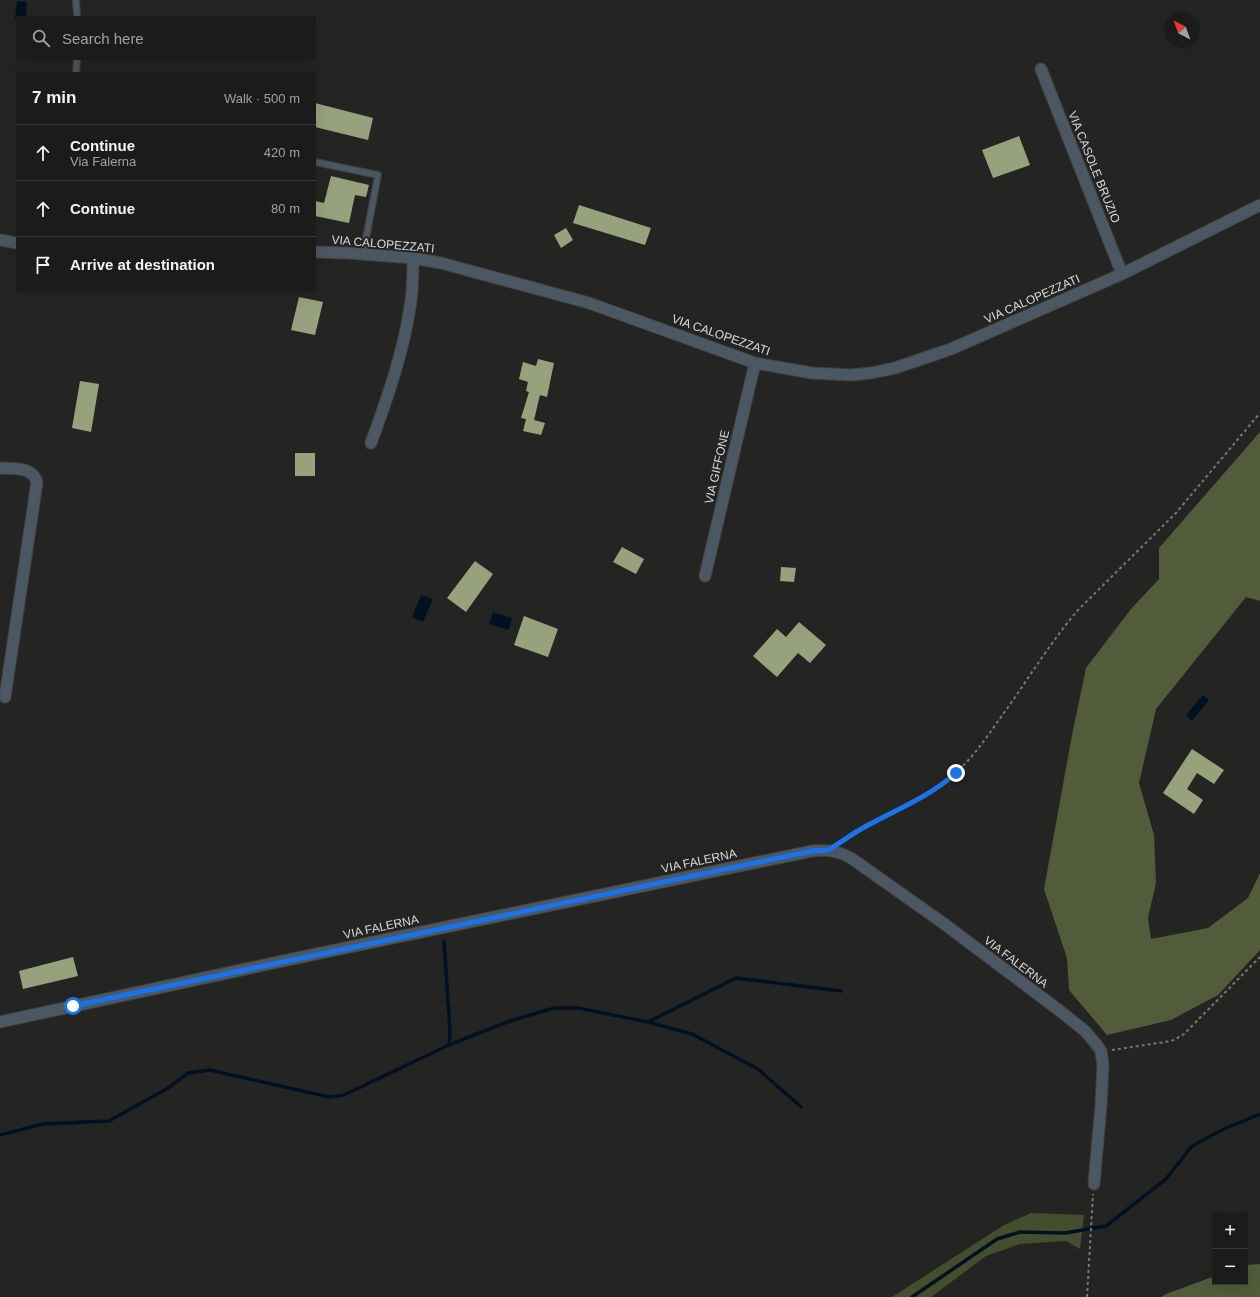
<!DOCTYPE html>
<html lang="en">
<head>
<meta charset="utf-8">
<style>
  :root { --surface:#1b1c1a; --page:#242523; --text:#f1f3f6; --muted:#a0a1a2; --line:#393a39 }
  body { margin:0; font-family:Helvetica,sans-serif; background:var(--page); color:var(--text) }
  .controls { position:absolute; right:12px; bottom:12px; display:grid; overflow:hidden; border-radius:0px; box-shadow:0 4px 16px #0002 }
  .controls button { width:36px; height:36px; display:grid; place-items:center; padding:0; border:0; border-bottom:1px solid var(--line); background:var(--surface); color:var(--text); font:20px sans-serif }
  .compass { position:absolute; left:1164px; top:12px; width:36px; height:36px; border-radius:50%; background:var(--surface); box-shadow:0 4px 16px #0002; rotate:319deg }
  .stop { position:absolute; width:12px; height:12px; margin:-9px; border:3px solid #1a73e8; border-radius:50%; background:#fff }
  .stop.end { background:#1a73e8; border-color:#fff; box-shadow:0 1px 4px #0008 }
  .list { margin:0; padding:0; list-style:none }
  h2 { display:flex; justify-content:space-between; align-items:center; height:52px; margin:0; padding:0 16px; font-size:17px }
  h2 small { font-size:13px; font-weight:400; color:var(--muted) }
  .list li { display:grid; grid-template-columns:26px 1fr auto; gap:12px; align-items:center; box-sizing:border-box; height:56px; padding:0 16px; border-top:1px solid var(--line) }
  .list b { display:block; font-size:15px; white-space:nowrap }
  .list p { margin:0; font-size:13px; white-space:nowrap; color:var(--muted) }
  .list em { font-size:13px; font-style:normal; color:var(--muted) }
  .icon { flex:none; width:22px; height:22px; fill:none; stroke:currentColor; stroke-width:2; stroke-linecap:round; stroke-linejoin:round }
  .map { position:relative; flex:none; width:1260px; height:1297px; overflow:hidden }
  .search { position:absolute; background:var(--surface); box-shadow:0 4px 16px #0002; left:16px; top:16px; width:300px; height:44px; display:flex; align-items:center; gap:10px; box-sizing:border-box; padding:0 14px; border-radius:0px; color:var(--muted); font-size:15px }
  .panel { position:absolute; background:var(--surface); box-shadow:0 4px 16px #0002; left:16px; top:72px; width:300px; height:220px; border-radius:0px }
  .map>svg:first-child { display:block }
  .green { fill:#454d2f }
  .forest { fill:#535c3a }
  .water { fill:#001222 }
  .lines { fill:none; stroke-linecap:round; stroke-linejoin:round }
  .stream { stroke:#001222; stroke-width:3.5 }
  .building { fill:#97a27d }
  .lane-casing { stroke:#414240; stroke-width:8 }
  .street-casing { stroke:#414240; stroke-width:13 }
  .path { stroke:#777876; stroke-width:2; stroke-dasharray:3 3; stroke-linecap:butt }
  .lane { stroke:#4b5863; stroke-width:5.5 }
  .street { stroke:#4b5863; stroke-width:11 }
  .route { stroke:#1a73e8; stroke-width:5 }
  .labels { text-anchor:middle; stroke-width:4; stroke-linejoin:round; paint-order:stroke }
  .street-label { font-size:12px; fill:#d9d9d8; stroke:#242523 }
</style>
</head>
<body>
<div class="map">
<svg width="1260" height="1297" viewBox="0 0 1260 1297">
  <rect width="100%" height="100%" fill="#242523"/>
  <path class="green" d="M1031 1213 1084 1215 1080 1249 1066 1241 1020 1244 986 1256 931 1297H892L1004 1225Z"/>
  <path class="forest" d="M1260 432V601L1246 597 1156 709 1139 783 1154 835 1156 883 1148 918 1151 939 1208 928 1248 898 1260 873V950L1218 995 1171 1020 1107 1035 1069 990 1067 958 1044 889 1072 735 1086 668 1131 609 1159 579V548Z
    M1260 1264V1297H1161L1166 1294 1215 1276V1282H1245V1265Z"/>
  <path class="water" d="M17 1 27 2 26 17H17V19H15Z
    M421 595 433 599 423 622 412 617Z
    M493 612 512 618 509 630 489 624Z
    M1203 695 1209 700 1192 721 1186 715Z"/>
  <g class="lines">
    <path class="stream" d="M444 941 450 1032 449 1045
      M648 1022 736 978 841 991
      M0 1135 43 1124 109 1121 168 1088 188 1073 210 1070 329 1097 344 1095 449 1045 510 1021 554 1008H578L648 1022 692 1034 758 1069 801 1107
      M912 1297 997 1239 1020 1232 1065 1233 1106 1226 1166 1179 1192 1146 1224 1129 1260 1114"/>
  </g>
  <path class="building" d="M315 103 373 118 368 140 315 127Z
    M1019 136 1030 165 993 178 982 150Z
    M331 176 369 185 366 197 355 195 349 223 315 216V201L324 203Z
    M579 205 651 228 645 245 573 223Z
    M566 228 573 240 561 248 554 235Z
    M299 297 323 302 315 335 291 330Z
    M538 359 554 363 547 397 540 395 534 420 545 423 541 435 523 431 526 419 521 418 529 392 526 391 528 382 519 379 523 362 536 366Z
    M80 381 99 384 91 432 72 428Z
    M295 453H315V476H295Z
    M622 547 644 559 636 574 613 562Z
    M475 561 493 574 466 612 447 598Z
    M781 567 796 568 794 582 780 581Z
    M524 616 558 629 548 657 514 645Z
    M799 622 826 645 810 663 798 653 777 677 753 656 777 629 786 637Z
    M1192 749 1224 770 1214 784 1197 773 1187 789 1203 800 1194 814 1163 793Z
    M73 957 78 976 23 989 19 971Z"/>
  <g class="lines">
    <g class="lane-casing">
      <path id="lane" d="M76 0 77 17
        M76 73 77 59
        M315 162 378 175 363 254"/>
    </g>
    <g class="street-casing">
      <path id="street" d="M1041 69 1122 274
        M0 240 17 243
        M315 252 348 253 413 258 441 263 589 303 755 363 812 373 851 375 871 373 895 368 951 349 1122 274 1260 205
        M371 443C387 399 403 354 410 307 413 291 413 275 413 258
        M0 468C13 469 32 466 37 482L5 697
        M705 576 755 363
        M0 1022 292 959 812 851C827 849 838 851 851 858L943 923 1060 1011 1085 1031 1096 1044 1101 1051 1103 1065 1101 1105 1094 1184"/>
    </g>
    <path class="path" d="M841 841C876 817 919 806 951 777 969 762 983 743 996 724 1024 686 1048 645 1078 610L1175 514 1260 413
      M1112 1050 1165 1042 1174 1040 1184 1034 1260 957
      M1087 1297 1093 1194"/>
    <use href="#lane" class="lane"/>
    <use href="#street" class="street"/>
  </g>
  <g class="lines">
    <path class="route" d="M73 1006 812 851C817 850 823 851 828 850 831 849 851 835 856 832 890 812 927 799 956 773"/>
  </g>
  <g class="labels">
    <g class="street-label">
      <text transform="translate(1094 167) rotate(68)" y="4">VIA CASOLE BRUZIO</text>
      <text transform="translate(383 244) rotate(5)" y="4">VIA CALOPEZZATI</text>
      <text transform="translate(1032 299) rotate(-24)" y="4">VIA CALOPEZZATI</text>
      <text transform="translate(721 335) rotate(19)" y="4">VIA CALOPEZZATI</text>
      <text transform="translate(717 467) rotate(-77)" y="4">VIA GIFFONE</text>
      <text transform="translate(699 861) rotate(-12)" y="4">VIA FALERNA</text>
      <text transform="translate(381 927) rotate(-12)" y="4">VIA FALERNA</text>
      <text transform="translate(1016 962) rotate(37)" y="4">VIA FALERNA</text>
    </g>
  </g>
</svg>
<div class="controls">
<button>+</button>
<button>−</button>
</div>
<svg class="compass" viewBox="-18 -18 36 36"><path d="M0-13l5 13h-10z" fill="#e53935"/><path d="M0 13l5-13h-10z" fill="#a0a1a2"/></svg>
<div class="stop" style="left:73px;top:1006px"></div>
<div class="stop end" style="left:956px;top:773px"></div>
<div class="search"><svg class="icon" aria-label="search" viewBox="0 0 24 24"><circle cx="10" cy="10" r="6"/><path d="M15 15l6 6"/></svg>Search here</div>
<section class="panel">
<h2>7 min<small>Walk · 500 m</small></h2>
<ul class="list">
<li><svg class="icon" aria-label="ahead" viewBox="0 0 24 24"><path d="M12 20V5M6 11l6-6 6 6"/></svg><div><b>Continue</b><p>Via Falerna</p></div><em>420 m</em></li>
<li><svg class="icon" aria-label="ahead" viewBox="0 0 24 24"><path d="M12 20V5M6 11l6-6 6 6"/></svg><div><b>Continue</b></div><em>80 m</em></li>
<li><svg class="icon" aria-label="arrive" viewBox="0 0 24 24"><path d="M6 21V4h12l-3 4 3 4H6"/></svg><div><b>Arrive at destination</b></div></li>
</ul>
</section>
</div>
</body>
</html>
